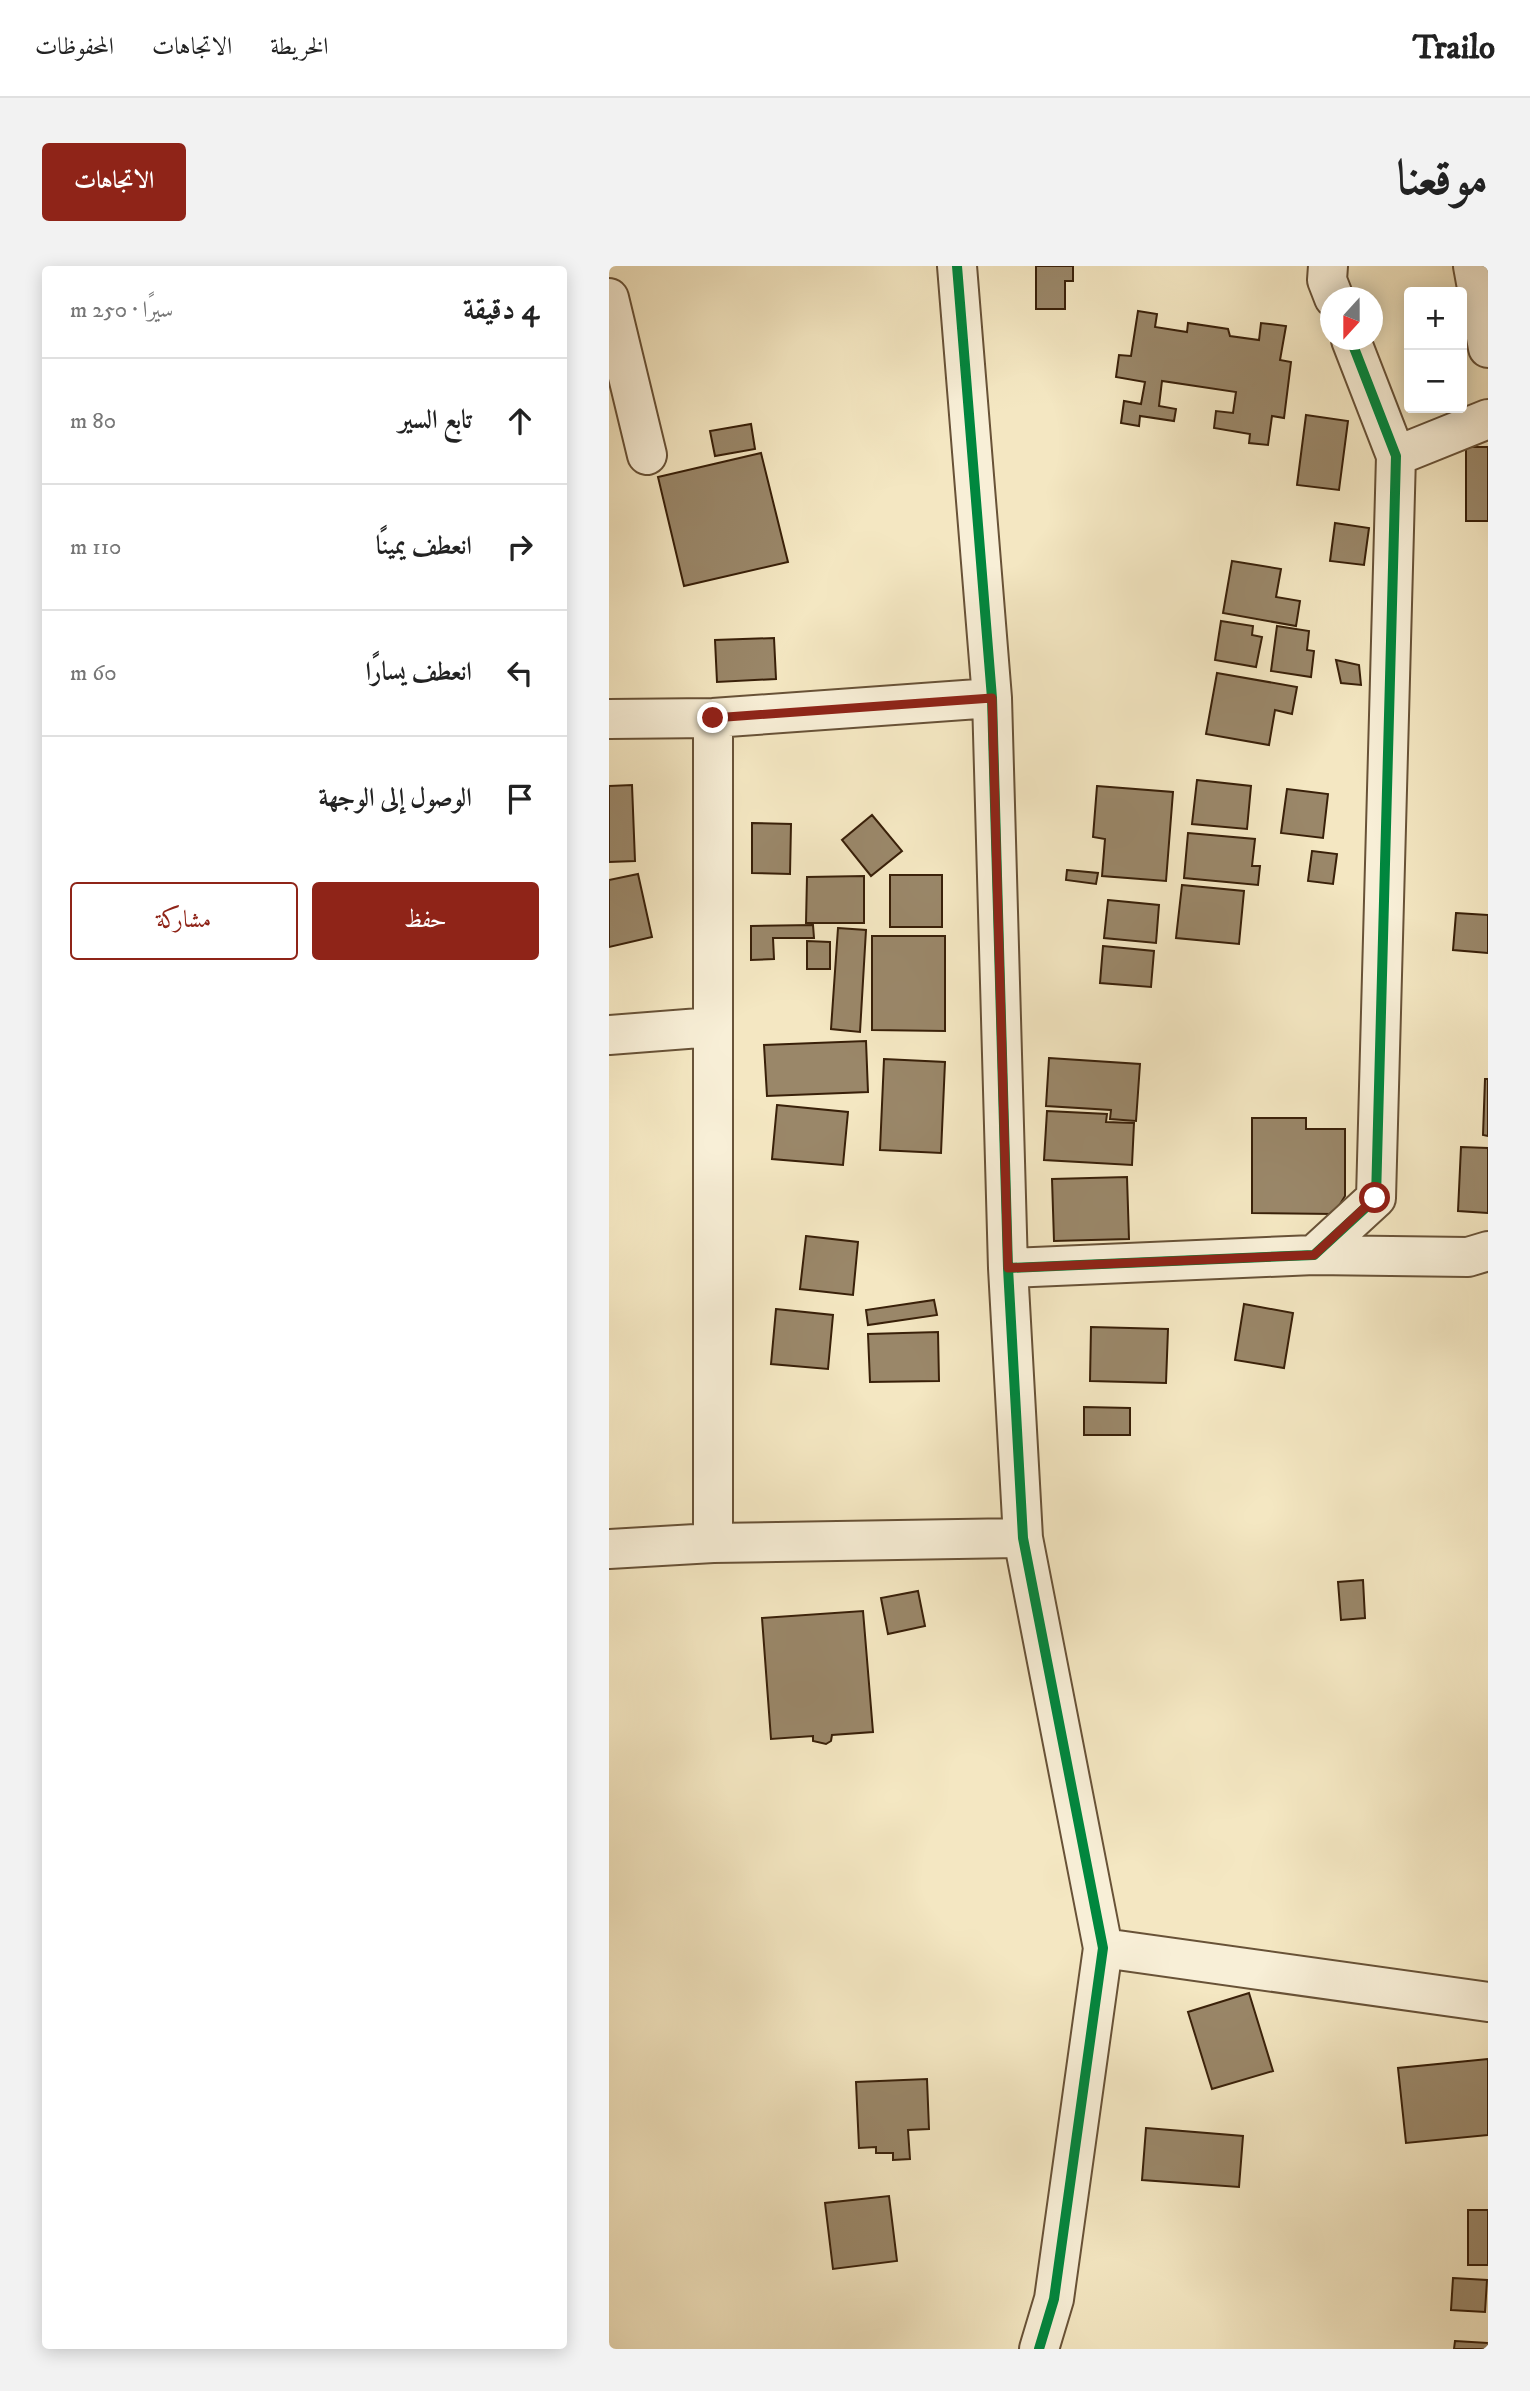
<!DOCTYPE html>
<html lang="ar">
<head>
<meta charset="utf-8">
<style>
  :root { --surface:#fff; --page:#f2f2f2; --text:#222; --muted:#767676; --line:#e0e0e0; --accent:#8f2418 }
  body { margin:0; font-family:"IM FELL DW Pica",Amiri,serif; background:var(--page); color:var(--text); direction:rtl }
  .controls { position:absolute; right:21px; top:21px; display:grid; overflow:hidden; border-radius:7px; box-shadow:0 4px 18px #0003 }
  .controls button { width:63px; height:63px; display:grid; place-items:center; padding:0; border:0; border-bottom:2px solid var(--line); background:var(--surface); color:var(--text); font:35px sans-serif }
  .compass { position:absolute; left:711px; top:21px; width:63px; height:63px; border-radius:50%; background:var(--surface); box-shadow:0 4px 18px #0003; rotate:201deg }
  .stop { position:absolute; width:21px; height:21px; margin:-16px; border:5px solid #8f2418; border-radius:50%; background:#fff }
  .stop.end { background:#8f2418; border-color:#fff; box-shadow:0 2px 7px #0008 }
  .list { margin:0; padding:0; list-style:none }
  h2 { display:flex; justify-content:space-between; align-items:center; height:91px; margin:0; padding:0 28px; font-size:30px }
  h2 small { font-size:23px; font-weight:400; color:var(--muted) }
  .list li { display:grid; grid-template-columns:46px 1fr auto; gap:21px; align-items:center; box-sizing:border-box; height:126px; padding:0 28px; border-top:2px solid var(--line) }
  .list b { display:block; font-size:26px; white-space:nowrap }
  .list em { font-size:23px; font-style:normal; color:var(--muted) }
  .actions { display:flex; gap:14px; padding:21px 28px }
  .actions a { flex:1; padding:16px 0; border:2px solid var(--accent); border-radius:7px; text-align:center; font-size:24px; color:var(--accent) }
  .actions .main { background:var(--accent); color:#fff }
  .icon { flex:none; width:38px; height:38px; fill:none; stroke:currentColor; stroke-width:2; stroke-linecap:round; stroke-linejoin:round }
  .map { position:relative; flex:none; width:879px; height:2083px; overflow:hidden; direction:ltr; border-radius:7px }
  header { display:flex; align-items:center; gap:42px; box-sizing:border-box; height:98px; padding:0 35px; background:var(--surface); border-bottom:2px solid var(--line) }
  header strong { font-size:33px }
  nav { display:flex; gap:38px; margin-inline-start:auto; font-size:24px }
  .intro { display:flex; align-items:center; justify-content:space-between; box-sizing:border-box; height:168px; padding:0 42px }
  h1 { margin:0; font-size:49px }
  .button { padding:18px 32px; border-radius:7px; background:var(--accent); color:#fff; font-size:24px; font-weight:700 }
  main { display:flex; gap:42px; padding:0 42px }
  aside { flex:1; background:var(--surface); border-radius:7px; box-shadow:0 4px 18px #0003 }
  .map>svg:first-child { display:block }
  .building { fill:#9a8769; stroke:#392009; stroke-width:2 }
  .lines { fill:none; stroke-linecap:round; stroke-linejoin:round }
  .minor-casing { stroke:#685237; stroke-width:42 }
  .minor { stroke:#f8efd7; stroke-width:38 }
  .cycleway-casing { stroke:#f8efd7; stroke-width:15 }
  .cycleway { stroke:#00873e; stroke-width:10 }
  .route { stroke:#8f2418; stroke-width:9 }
</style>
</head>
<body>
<header>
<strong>Trailo</strong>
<nav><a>الخريطة</a><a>الاتجاهات</a><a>المحفوظات</a></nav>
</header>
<div class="intro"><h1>موقعنا</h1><a class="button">الاتجاهات</a></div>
<main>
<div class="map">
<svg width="879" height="2083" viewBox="0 0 879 2083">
  <rect width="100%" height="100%" fill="#f4e7c2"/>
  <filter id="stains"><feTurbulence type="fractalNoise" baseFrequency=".00286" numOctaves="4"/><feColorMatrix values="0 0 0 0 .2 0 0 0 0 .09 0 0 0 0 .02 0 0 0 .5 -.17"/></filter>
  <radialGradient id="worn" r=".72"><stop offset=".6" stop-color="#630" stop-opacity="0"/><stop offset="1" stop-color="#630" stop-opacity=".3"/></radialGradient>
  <path class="building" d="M427 0H464V15H456V43H427Z
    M529 45 548 48 546 61 578 66 579 57 619 63 621 70 650 74 652 57 677 60 671 94 682 96 675 152 663 150 659 179 640 177 641 168 605 162 607 145 624 147 627 126 553 115 550 140 567 143 565 155 531 150 530 160 512 157 515 135 532 138 536 116 507 111 510 89 522 90Z
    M697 149 739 155 730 224 688 219Z
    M142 158 146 183 106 190 101 165Z
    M857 181H879V255H857Z
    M152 187 179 296 75 320 49 211Z
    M726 257 760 262 755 299 721 295Z
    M623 295 672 303 667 331 691 335 687 360 614 347Z
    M612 355 644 360 643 369 653 371 647 401 606 394Z
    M668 360 700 365 698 384 705 385 702 411 662 405Z
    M165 372 167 413 108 416 106 374Z
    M727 394 750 399 752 419 732 417Z
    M608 407 688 421 683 448 666 444 660 479 597 468Z
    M588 514 642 520 638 563 583 558Z
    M23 519 26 595 0 596V520Z
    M488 520 564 526 557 615 493 610 496 573 484 571Z
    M678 523 719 528 714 572 672 567Z
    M263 549 293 585 262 610 233 574Z
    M143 557 182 558 181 608 143 607Z
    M579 567 646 573 643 600H651L649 619 575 612Z
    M703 585 728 588 724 618 699 615Z
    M458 604 489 607 487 618 457 614Z
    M29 608 43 671 0 681V614Z
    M281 609H333V661H281Z
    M255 610V657H197L198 611Z
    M573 619 635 625 630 678 567 672Z
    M499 634 550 639 547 677 495 672Z
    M847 647 879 649V687L844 684Z
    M204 659 205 672H164L165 693 142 694V660Z
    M229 662 257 664 251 766 222 763Z
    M263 670H336V765L263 764Z
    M198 675 221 676V703H198Z
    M494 680 545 685 542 721 491 717Z
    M257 775 259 826 158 830 155 779Z
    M440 792 531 798 527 855 501 853 502 844 437 840Z
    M275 793 336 796 332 887 271 884Z
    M876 813H879V870L874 869Z
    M168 839 239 846 234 899 163 893Z
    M438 845 498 848 497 856 525 857 523 899 435 894Z
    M643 852H697V863H736V930L725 948 643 947Z
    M852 881 879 882V947L849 945Z
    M518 911 520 973 445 975 443 913Z
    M197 970 249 976 244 1029 191 1023Z
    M325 1034 328 1049 259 1059 257 1044Z
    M635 1038 684 1047 675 1102 626 1094Z
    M167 1043 224 1049 219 1103 162 1098Z
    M482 1061 559 1063 557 1117 481 1115Z
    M329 1066 330 1115 261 1116 259 1068Z
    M475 1141 521 1142V1169H475Z
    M754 1314 756 1352 732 1354 729 1316Z
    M309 1325 316 1360 279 1368 272 1332Z
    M254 1345 264 1466 223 1469 222 1475 217 1478 204 1475V1470L162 1473 153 1352Z
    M640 1727 664 1805 603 1823 579 1746Z
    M879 1793V1869L797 1877 789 1802Z
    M318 1813 320 1863 299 1864 301 1893 284 1894V1887H267V1881L250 1882 247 1816Z
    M537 1862 634 1870 630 1921 533 1914Z
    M280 1930 288 1995 224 2003 216 1937Z
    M859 1944H879V1999H859Z
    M844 2012 878 2014 876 2046 842 2044Z
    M846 2075 879 2077V2083H845Z"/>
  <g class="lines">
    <g class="minor-casing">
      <path id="minor" d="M348 0 383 432 399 1002 414 1272 494 1682 445 2033 430 2083
        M719 0 718 14 725 32
        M864 0 879 82
        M0 32 38 189
        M787 190 879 153
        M104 452V1277
        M0 453 104 452 383 432
        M0 769 104 761
        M705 989 859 991 879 985
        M399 1002 705 989 767 932 787 190 742 74
        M0 1283 104 1277 414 1272
        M494 1682 879 1736"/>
    </g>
    <use href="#minor" class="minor"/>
    <g class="cycleway-casing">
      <path id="cycleway" d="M348 0 383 432 399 1002 414 1272 494 1682 445 2033 430 2083
        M399 1002 705 989 767 932 787 190 742 74"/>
    </g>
    <use href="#cycleway" class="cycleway"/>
  </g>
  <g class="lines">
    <path class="route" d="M104 452 383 432 399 1002 705 989 766 932"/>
  </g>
  <rect width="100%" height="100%" filter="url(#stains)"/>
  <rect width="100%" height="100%" fill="url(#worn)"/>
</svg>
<div class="controls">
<button>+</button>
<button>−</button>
</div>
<svg class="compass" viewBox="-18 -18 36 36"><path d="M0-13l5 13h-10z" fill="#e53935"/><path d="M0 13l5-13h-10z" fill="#767676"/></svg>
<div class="stop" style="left:766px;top:932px"></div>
<div class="stop end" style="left:104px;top:452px"></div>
</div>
<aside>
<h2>4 دقيقة<small>سيرًا · 250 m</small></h2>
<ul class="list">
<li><svg class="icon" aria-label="ahead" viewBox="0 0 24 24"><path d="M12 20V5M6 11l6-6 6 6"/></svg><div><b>تابع السير</b></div><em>80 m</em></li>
<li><svg class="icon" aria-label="right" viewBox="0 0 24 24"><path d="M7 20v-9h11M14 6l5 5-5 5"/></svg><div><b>انعطف يمينًا</b></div><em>110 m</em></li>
<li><svg class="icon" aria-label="left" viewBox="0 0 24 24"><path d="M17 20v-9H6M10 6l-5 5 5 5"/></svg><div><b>انعطف يسارًا</b></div><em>60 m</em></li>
<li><svg class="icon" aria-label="arrive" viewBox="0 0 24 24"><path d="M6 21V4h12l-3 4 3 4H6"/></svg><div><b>الوصول إلى الوجهة</b></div></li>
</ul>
<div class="actions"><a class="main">حفظ</a><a>مشاركة</a></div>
</aside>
</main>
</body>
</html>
